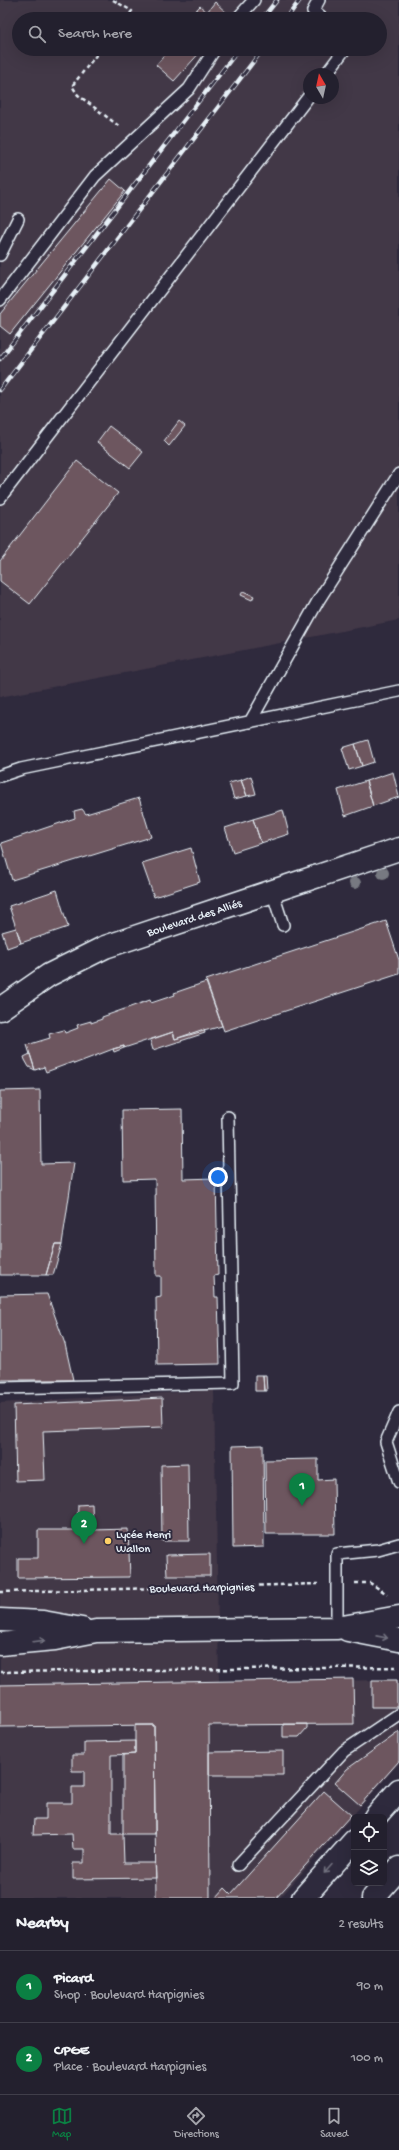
<!DOCTYPE html>
<html lang="en">
<head>
<meta charset="utf-8">
<style>
  :root { --surface:#23202e; --page:#2f2d3a; --text:#f1f3f6; --muted:#a3a3aa; --line:#403e4a; --accent:#0b8043 }
  body { margin:0; font-family:"Gochi Hand",sans-serif; background:var(--page); color:var(--text) }
  .controls { position:absolute; right:12px; bottom:12px; display:grid; overflow:hidden; border-radius:6px; box-shadow:0 4px 16px #0002 }
  .controls button { width:36px; height:36px; display:grid; place-items:center; padding:0; border:0; border-bottom:1px solid var(--line); background:var(--surface); color:var(--text); font:20px sans-serif }
  .compass { position:absolute; left:303px; top:68px; width:36px; height:36px; border-radius:50%; background:var(--surface); box-shadow:0 4px 16px #0002; rotate:351deg }
  .you { position:absolute; left:218px; top:1177px; width:14px; height:14px; margin:-10px; border:3px solid #fff; border-radius:50%; background:#1a73e8; box-shadow:0 0 0 6px #1a73e833 }
  .badge { display:grid; place-items:center; width:26px; height:26px; border-radius:50%; background:var(--accent); color:#fff; font-size:13px; font-weight:700 }
  .pin { position:absolute; translate:-50% -33px; filter:drop-shadow(0 1px 2px #0008) }
  .pin::after { content:''; position:absolute; top:21px; width:14px; height:12px; background:inherit; clip-path:polygon(0 0,100% 0,50% 100%) }
  .list { margin:0; padding:0; list-style:none }
  h2 { display:flex; justify-content:space-between; align-items:center; height:52px; margin:0; padding:0 16px; font-size:17px }
  h2 small { font-size:13px; font-weight:400; color:var(--muted) }
  .list li { display:grid; grid-template-columns:26px 1fr auto; gap:12px; align-items:center; box-sizing:border-box; height:72px; padding:0 16px; border-top:1px solid var(--line) }
  .list b { display:block; font-size:15px; white-space:nowrap }
  .list p { margin:0; font-size:13px; white-space:nowrap; color:var(--muted) }
  .list em { font-size:13px; font-style:normal; color:var(--muted) }
  .icon { flex:none; width:22px; height:22px; fill:none; stroke:currentColor; stroke-width:2; stroke-linecap:round; stroke-linejoin:round }
  .map { position:relative; flex:none; width:399px; height:1898px; overflow:hidden }
  .search { position:absolute; background:var(--surface); box-shadow:0 4px 16px #0002; left:12px; right:12px; top:12px; height:44px; display:flex; align-items:center; gap:10px; box-sizing:border-box; padding:0 14px; border-radius:22px; color:var(--muted); font-size:15px }
  .sheet { height:196px; background:var(--surface) }
  nav { display:flex; justify-content:space-around; align-items:center; box-sizing:border-box; height:56px; border-top:1px solid var(--line); background:var(--surface); font-size:11px; color:var(--muted) }
  nav a { display:grid; justify-items:center; gap:2px }
  nav .on { color:var(--accent) }
  .map>svg:first-child { display:block }
  .built { fill:#423747; fill-rule:evenodd }
  .building { fill:#6d565e; stroke:#e8f1f8 }
  .lines { fill:none; stroke-linecap:round; stroke-linejoin:round }
  .service-casing { stroke:#e8f1f8; stroke-width:14 }
  .secondary-casing { stroke:#e8f1f8; stroke-width:25 }
  .path { stroke:#e8f1f8; stroke-width:2.5; stroke-dasharray:4 3; stroke-linecap:butt }
  .service { stroke:#2f2a3d; stroke-width:11 }
  .secondary { stroke:#2f2a3d; stroke-width:22 }
  .rail-casing { stroke:#e8f1f8; stroke-width:4.5 }
  .rail { stroke:#2f2a3d; stroke-width:3; stroke-dasharray:9; stroke-linecap:butt }
  .tree { fill:#777981 }
  .oneway { stroke:#70707e }
  .poi-dot { fill:#ffd166; stroke:#2f2a3d; stroke-width:1.5 }
  .labels { text-anchor:middle; stroke-width:4; stroke-linejoin:round; paint-order:stroke }
  .street-label { font-size:12px; fill:#e8f1f8; stroke:#2f2a3d }
  .poi-label { font-size:12px; fill:#e8f1f8; stroke:#2f2a3d; text-anchor:start }
</style>
</head>
<body>
<div class="map">
<svg width="399" height="1898" viewBox="0 0 399 1898">
  <rect width="100%" height="100%" fill="#2f2a3d"/>
  <filter id="ink" filterUnits="userSpaceOnUse"><feTurbulence type="fractalNoise" baseFrequency=".025" numOctaves="2"/><feDisplacementMap in="SourceGraphic" scale="8" xChannelSelector="R" yChannelSelector="G"/><feConvolveMatrix kernelMatrix="1 2 1 2 8 2 1 2 1" color-interpolation-filters="sRGB"/></filter>
  <g filter="url(#ink)">
    <path class="built" d="M0 0H399V620L0 697ZM19 19H380V49H19ZM309 74H333V98H309Z
      M214 1390 219 1682 399 1680V1763L280 1898H0V1403Z"/>
    <path class="building" d="M215 2 231 17 230 19H188L200 6 207 12Z
      M170 49H203L174 81 156 65Z
      M111 179 125 191 10 334 0 326V314Z
      M179 421 185 426 169 446 164 441Z
      M109 426 143 452 130 468 97 442Z
      M77 461 118 493 30 604 0 581V561Z
      M243 591 254 596 252 600 241 595Z
      M368 740 374 762 362 766 355 744Z
      M355 744 362 766 349 770 342 748Z
      M393 772 399 797 373 806 366 781Z
      M251 776 256 794 247 796 241 780Z
      M241 780 247 796 234 799 229 783Z
      M366 781 373 806 345 816 338 790Z
      M139 798 151 837 12 880 1 843 75 818 74 811 82 809 86 814Z
      M283 810 289 834 261 843 253 819Z
      M253 819 261 843 233 852 225 828Z
      M191 848 200 882 154 897 142 863Z
      M57 890 68 927 21 943 9 906Z
      M386 921 399 960V974L224 1031 206 980Z
      M16 928 21 943 7 948 2 932Z
      M206 982 222 1026 175 1039 173 1032 124 1048V1046L113 1049 74 1064 73 1062 46 1072 44 1067 35 1070 27 1045 50 1038 49 1034 64 1030 65 1033 78 1028 77 1025 91 1021V1023L102 1019V1017L150 1000 151 1003 175 995 174 993Z
      M204 1029 205 1033 153 1050 150 1040 173 1032 175 1039Z
      M124 1046V1048L114 1052 113 1049Z
      M30 1054 35 1070 29 1067 25 1060 24 1057Z
      M40 1090 41 1164 74 1163 62 1244H55L46 1275H0V1091Z
      M182 1109 183 1179 216 1178 218 1275 214 1276 215 1297H218L220 1364 157 1365 156 1298 161 1297V1276H156L155 1179 123 1180 122 1110Z
      M55 1244H62L53 1275H46Z
      M47 1294 65 1344 73 1380H0V1295Z
      M255 1375H263L264 1391H255Z
      M263 1375H266L267 1391H264Z
      M162 1398 163 1427 43 1431 45 1480 16 1481 14 1405Z
      M263 1445 264 1547 233 1548 232 1446Z
      M318 1459V1480L334 1479 335 1534H266L265 1460Z
      M188 1464 189 1541H162L161 1465Z
      M92 1504 93 1530 128 1529 130 1577 18 1578V1558H38V1530H77L78 1505Z
      M210 1554V1576H167L166 1555Z
      M353 1679 354 1724 209 1725 210 1898H156L154 1725 0 1727V1685Z
      M372 1680H397V1707H372Z
      M283 1724H307V1728L299 1737H283Z
      M135 1725H154L155 1834H123V1755L135 1754Z
      M399 1732V1761L360 1805 335 1783 347 1769Z
      M135 1741V1754L111 1755V1834H123L124 1863H155L156 1878 73 1879V1863H84V1849H73L72 1834 33 1835 34 1819H46V1803H72V1787H84V1771H72V1755H84V1742Z
      M283 1751V1775H209V1752Z
      M324 1791 351 1815 276 1898H216L225 1888 231 1894Z"/>
    <g class="lines">
      <g class="service-casing">
        <path id="service" d="M319 0 313 11 323 19
          M237 19 254 0
          M326 74 345 49
          M0 255 18 219
          M0 300 95 176 189 89 215 49
          M0 498 309 96
          M250 722 318 601 399 474
          M0 776 21 769 399 691
          M272 891 283 925
          M0 1388 233 1383 228 1117
          M399 1412 386 1442 399 1482
          M337 1628V1554L378 1550 399 1544
          M238 1865 344 1751 399 1714"/>
      </g>
      <g class="secondary-casing">
        <path id="secondary" d="M0 1009 49 975 105 947 399 849
          M0 1620 43 1622 82 1629
          M348 1630 399 1640
          M0 1644 55 1639 96 1631 337 1628 399 1617
          M375 1817 399 1790
          M303 1898 354 1841
          M373 1898 399 1868"/>
      </g>
      <path class="path" d="M113 0 132 11 125 19
        M101 49 72 86 78 95 120 127
        M355 1583H370L387 1594
        M0 1592 318 1584
        M0 1672 399 1667"/>
      <use href="#service" class="service"/>
      <use href="#secondary" class="secondary"/>
      <g class="rail-casing">
        <path id="rail" d="M262 19 277 0
          M286 19 300 0
          M0 359 239 49
          M0 390 263 49"/>
      </g>
      <use href="#rail" class="rail"/>
    </g>
    <g class="tree">
      <circle cx="383" cy="873" r="6"/>
      <circle cx="355" cy="883" r="6"/>
    </g>
    <defs><path id="oneway-shaft" d="M-6 0H5M1.5-3L5.5 0L1.5 3" fill="none" stroke-width="1.6" stroke-linecap="round" stroke-linejoin="round"/></defs>
    <g class="oneway">
      <use href="#oneway-shaft" transform="translate(382 1637) rotate(11)"/>
      <use href="#oneway-shaft" transform="translate(39 1641) rotate(-7)"/>
      <use href="#oneway-shaft" transform="translate(328 1869) rotate(132)"/>
    </g>
  </g>
  <circle class="poi-dot" cx="108" cy="1541" r="4"/>
  <g class="labels">
    <g class="street-label">
      <text transform="translate(194 917) rotate(-18)" y="4">Boulevard des Alliés</text>
      <text transform="translate(202 1587) rotate(-1)" y="4">Boulevard Harpignies</text>
    </g>
    <g class="poi-label">
      <text x="116" y="1538">Lycée Henri<tspan x="116" dy="14">Wallon</tspan></text>
    </g>
  </g>
</svg>
<div class="controls">
<button><svg class="icon" aria-label="locate" viewBox="0 0 24 24"><circle cx="12" cy="12" r="6"/><path d="M12 2v4M12 18v4M2 12h4M18 12h4"/></svg></button>
<button><svg class="icon" aria-label="layers" viewBox="0 0 24 24"><path d="M12 4l9 5-9 5-9-5zM3 14l9 5 9-5"/></svg></button>
</div>
<svg class="compass" viewBox="-18 -18 36 36"><path d="M0-13l5 13h-10z" fill="#e53935"/><path d="M0 13l5-13h-10z" fill="#a3a3aa"/></svg>
<div class="you"></div>
<div class="pin badge" style="left:302px;top:1506px">1</div>
<div class="pin badge" style="left:84px;top:1544px">2</div>
<div class="search"><svg class="icon" aria-label="search" viewBox="0 0 24 24"><circle cx="10" cy="10" r="6"/><path d="M15 15l6 6"/></svg>Search here</div>
</div>
<section class="sheet">
<h2>Nearby<small>2 results</small></h2>
<ul class="list">
<li><span class="badge">1</span><div><b>Picard</b><p>Shop · Boulevard Harpignies</p></div><em>90 m</em></li>
<li><span class="badge">2</span><div><b>CPGE</b><p>Place · Boulevard Harpignies</p></div><em>100 m</em></li>
</ul>
</section>
<nav>
<a class="on"><svg class="icon" aria-label="map" viewBox="0 0 24 24"><path d="M3 6l6-2 6 2 6-2v14l-6 2-6-2-6 2zM9 4v14M15 6v14"/></svg>Map</a>
<a><svg class="icon" aria-label="directions" viewBox="0 0 24 24"><path d="M12 3l9 9-9 9-9-9zM9 14v-3h6M13 9l2 2-2 2"/></svg>Directions</a>
<a><svg class="icon" aria-label="saved" viewBox="0 0 24 24"><path d="M7 4h10v16l-5-4-5 4z"/></svg>Saved</a>
</nav>
</body>
</html>
